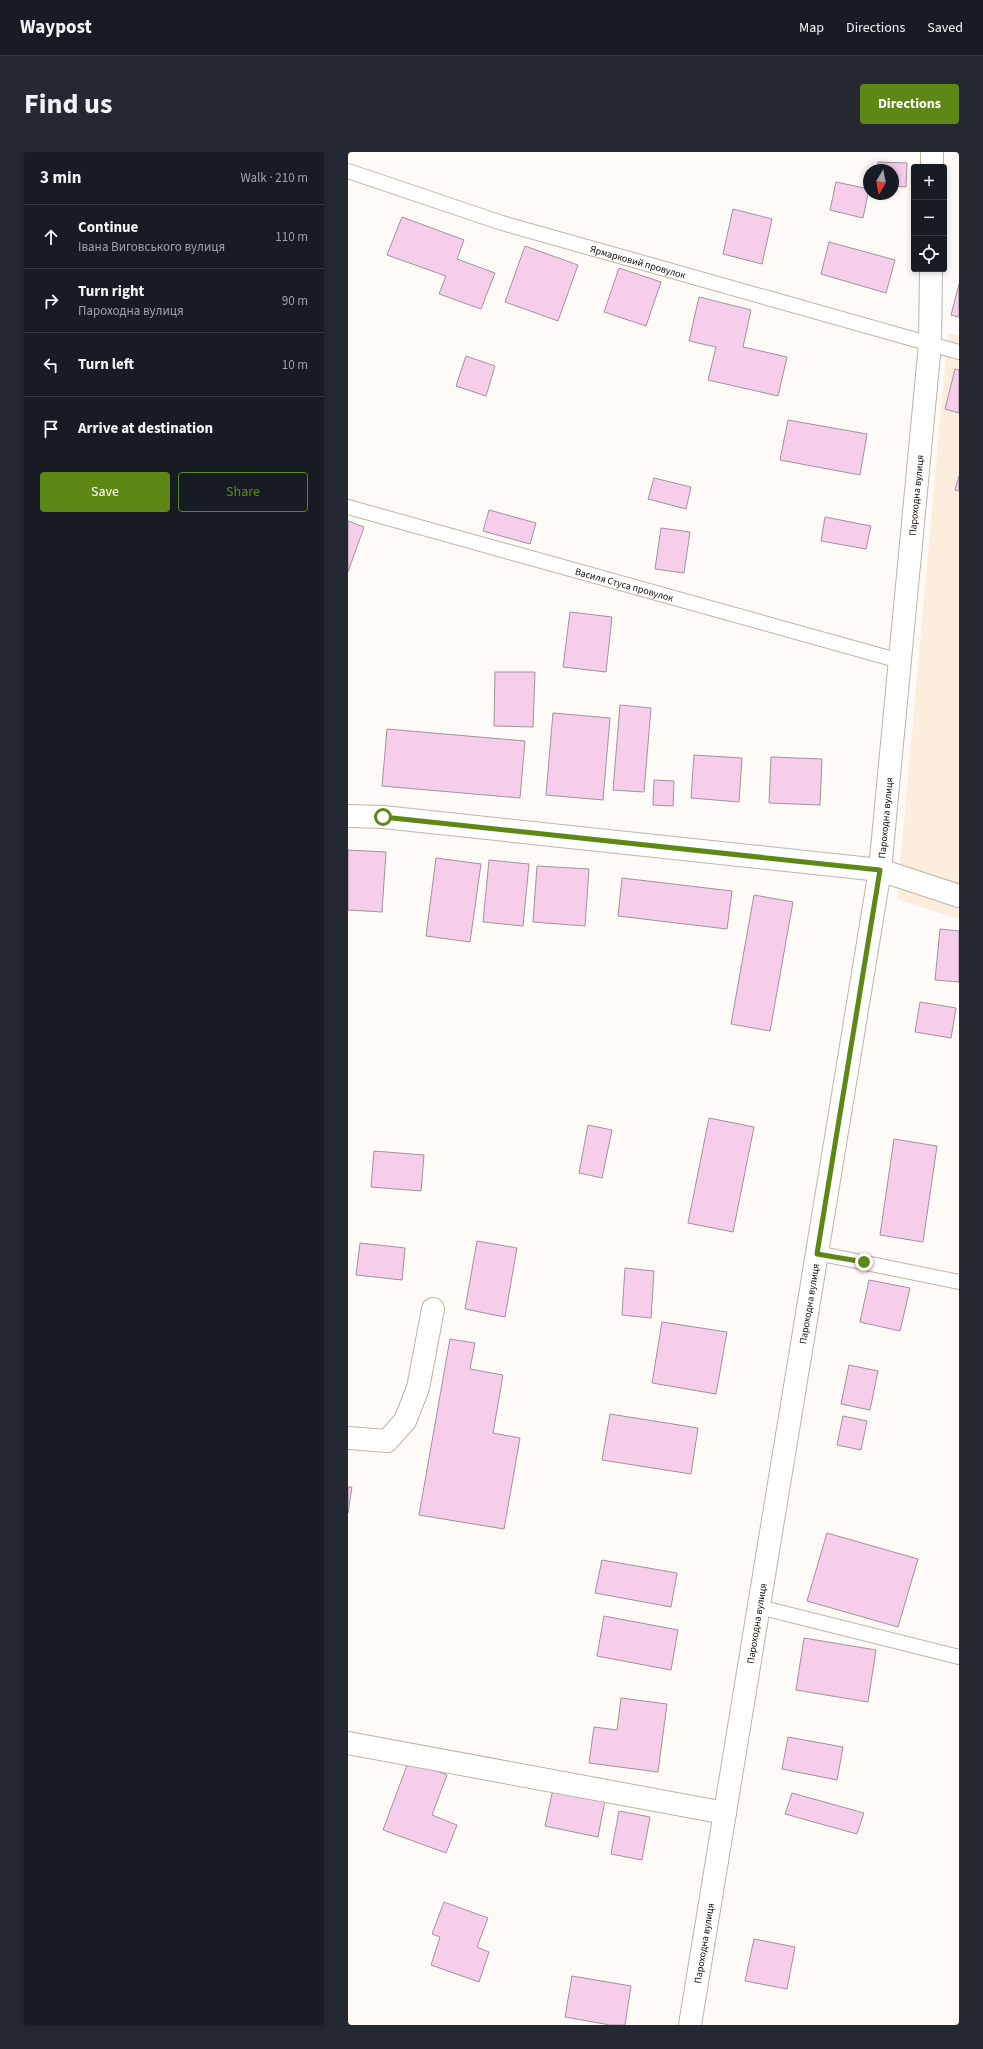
<!DOCTYPE html>
<html lang="en">
<head>
<meta charset="utf-8">
<style>
  :root { --surface:#171b24; --page:#242831; --text:#f1f3f6; --muted:#9ea1a6; --line:#363941; --accent:#5e8816 }
  body { margin:0; font-family:"Source Sans 3",sans-serif; background:var(--page); color:var(--text) }
  .controls { position:absolute; right:12px; top:12px; display:grid; overflow:hidden; border-radius:4px; box-shadow:0 2px 6px #0003 }
  .controls button { width:36px; height:36px; display:grid; place-items:center; padding:0; border:0; border-bottom:1px solid var(--line); background:var(--surface); color:var(--text); font:20px sans-serif }
  .compass { position:absolute; left:515px; top:12px; width:36px; height:36px; border-radius:50%; background:var(--surface); box-shadow:0 2px 6px #0003; rotate:190deg }
  .stop { position:absolute; width:12px; height:12px; margin:-9px; border:3px solid #5e8816; border-radius:50%; background:#fff }
  .stop.end { background:#5e8816; border-color:#fff; box-shadow:0 1px 4px #0008 }
  .list { margin:0; padding:0; list-style:none }
  h2 { display:flex; justify-content:space-between; align-items:center; height:52px; margin:0; padding:0 16px; font-size:17px }
  h2 small { font-size:13px; font-weight:400; color:var(--muted) }
  .list li { display:grid; grid-template-columns:26px 1fr auto; gap:12px; align-items:center; box-sizing:border-box; height:64px; padding:0 16px; border-top:1px solid var(--line) }
  .list b { display:block; font-size:15px; white-space:nowrap }
  .list p { margin:0; font-size:13px; white-space:nowrap; color:var(--muted) }
  .list em { font-size:13px; font-style:normal; color:var(--muted) }
  .actions { display:flex; gap:8px; padding:12px 16px }
  .actions a { flex:1; padding:9px 0; border:1px solid var(--accent); border-radius:4px; text-align:center; font-size:14px; color:var(--accent) }
  .actions .main { background:var(--accent); color:#fff }
  .icon { flex:none; width:22px; height:22px; fill:none; stroke:currentColor; stroke-width:2; stroke-linecap:round; stroke-linejoin:round }
  .map { position:relative; flex:none; width:611px; height:1873px; overflow:hidden; border-radius:4px }
  header { display:flex; align-items:center; gap:24px; box-sizing:border-box; height:56px; padding:0 20px; background:var(--surface); border-bottom:1px solid var(--line) }
  header strong { font-size:19px }
  nav { display:flex; gap:22px; margin-inline-start:auto; font-size:14px }
  .intro { display:flex; align-items:center; justify-content:space-between; box-sizing:border-box; height:96px; padding:0 24px }
  h1 { margin:0; font-size:28px }
  .button { padding:10px 18px; border-radius:4px; background:var(--accent); color:#fff; font-size:14px; font-weight:700 }
  main { display:flex; gap:24px; padding:0 24px }
  aside { flex:1; background:var(--surface); border-radius:4px; box-shadow:0 2px 6px #0003 }
  .map>svg:first-child { display:block }
  .built { fill:#fceddc }
  .building { fill:#f6cee9; stroke:#a2929d }
  .lines { fill:none; stroke-linecap:round; stroke-linejoin:round }
  .service-casing { stroke:#c0b3a6; stroke-width:16 }
  .minor-casing { stroke:#c0b3a6; stroke-width:24 }
  .service { stroke:#fff; stroke-width:14 }
  .minor { stroke:#fff; stroke-width:22 }
  .route { stroke:#5e8816; stroke-width:5 }
  .labels { text-anchor:middle; stroke-width:3; stroke-linejoin:round; paint-order:stroke }
  .street-label { font-size:10px; fill:#110c08; stroke:#fff }
</style>
</head>
<body>
<header>
<strong>Waypost</strong>
<nav><a>Map</a><a>Directions</a><a>Saved</a></nav>
</header>
<div class="intro"><h1>Find us</h1><a class="button">Directions</a></div>
<main>
<aside>
<h2>3 min<small>Walk · 210 m</small></h2>
<ul class="list">
<li><svg class="icon" aria-label="ahead" viewBox="0 0 24 24"><path d="M12 20V5M6 11l6-6 6 6"/></svg><div><b>Continue</b><p>Івана Виговського вулиця</p></div><em>110 m</em></li>
<li><svg class="icon" aria-label="right" viewBox="0 0 24 24"><path d="M7 20v-9h11M14 6l5 5-5 5"/></svg><div><b>Turn right</b><p>Пароходна вулиця</p></div><em>90 m</em></li>
<li><svg class="icon" aria-label="left" viewBox="0 0 24 24"><path d="M17 20v-9H6M10 6l-5 5 5 5"/></svg><div><b>Turn left</b></div><em>10 m</em></li>
<li><svg class="icon" aria-label="arrive" viewBox="0 0 24 24"><path d="M6 21V4h12l-3 4 3 4H6"/></svg><div><b>Arrive at destination</b></div></li>
</ul>
<div class="actions"><a class="main">Save</a><a>Share</a></div>
</aside>
<div class="map">
<svg width="611" height="1873" viewBox="0 0 611 1873">
  <rect width="100%" height="100%" fill="#fdfaf7"/>
  <path class="built" d="M600 181 611 184V767L549 747Z"/>
  <path class="building" d="M530 10 559 11 558 35 545 34V18H530Z
    M488 30 521 37 515 66 482 58Z
    M385 57 424 67 414 112 375 102Z
    M54 65 116 88 109 107 147 121 133 157 91 142 98 124 39 103Z
    M481 90 547 108 538 141 473 122Z
    M177 94 230 113 210 169 157 150Z
    M271 116 313 130 298 174 256 160Z
    M611 132V165L603 163Z
    M351 145 403 158 395 195 439 205 430 244 360 228 368 195 341 189Z
    M118 204 147 214 138 244 108 234Z
    M607 217 611 218V261L597 257Z
    M440 268 519 282 512 323 432 308Z
    M611 324V339L607 338Z
    M306 326 343 335 338 357 300 347Z
    M141 358 188 371 182 392 135 379Z
    M477 365 523 374 518 397 473 389Z
    M0 369 16 375 0 420Z
    M313 376 342 380 336 421 307 417Z
    M222 460 264 465 258 520 215 515Z
    M147 520H187L185 575 146 574Z
    M272 553 303 556 296 640 265 638Z
    M205 561 262 566 255 648 198 643Z
    M39 577 177 589 172 646 34 634Z
    M346 603 394 606 391 650 343 646Z
    M423 605 474 607 472 653 421 651Z
    M306 628 326 629 325 654 305 653Z
    M0 698 38 700 34 760 0 758Z
    M88 706 133 712 122 790 78 784Z
    M141 708 181 712 175 774 135 770Z
    M189 714 241 717 237 774 185 770Z
    M274 726 384 739 379 777 270 764Z
    M406 743 445 750 422 879 383 872Z
    M592 777 611 779V830L587 828Z
    M572 850 608 856 603 886 567 880Z
    M361 966 406 975 385 1080 340 1071Z
    M240 973 264 978 254 1026 231 1021Z
    M546 987 589 994 575 1090 532 1083Z
    M26 999 76 1003 73 1039 23 1035Z
    M129 1089 169 1096 157 1165 117 1157Z
    M12 1091 57 1096 54 1128 8 1123Z
    M277 1116 306 1119 303 1166 274 1163Z
    M521 1128 562 1136 552 1179 512 1170Z
    M314 1170 379 1180 368 1242 304 1231Z
    M102 1187 127 1191 122 1217 155 1223 145 1281 172 1286 156 1377 71 1363Z
    M501 1213 530 1219 522 1258 493 1252Z
    M262 1262 350 1276 343 1322 254 1308Z
    M495 1264 519 1269 513 1298 489 1293Z
    M0 1335H4L0 1361Z
    M479 1381 570 1407 550 1475 459 1449Z
    M254 1408 329 1421 323 1455 247 1441Z
    M256 1464 330 1478 323 1518 249 1504Z
    M456 1486 528 1498 520 1550 448 1538Z
    M273 1546 319 1552 310 1620 241 1611 246 1575 269 1578Z
    M440 1585 495 1595 489 1628 434 1617Z
    M61 1608 99 1623 84 1663 109 1673 98 1701 35 1678Z
    M205 1637 257 1648 250 1685 197 1674Z
    M444 1641 516 1661 509 1682 437 1662Z
    M271 1659 302 1665 294 1708 263 1702Z
    M96 1750 140 1766 129 1795 141 1800 131 1830 83 1813 92 1785 84 1782Z
    M406 1787 447 1795 439 1837 397 1829Z
    M224 1824 283 1834 277 1873H262L217 1865Z"/>
  <g class="lines">
    <g class="service-casing">
      <g id="service">
        <path id="s1" d="M0 19 154 71 611 200"/>
        <path id="s2" d="M0 355 552 509"/>
        <path d="M469 1101 611 1130"/>
        <path d="M411 1455 611 1505"/>
      </g>
    </g>
    <g class="minor-casing">
      <g id="minor">
        <path d="M584 15V0"/>
        <path d="M0 664 35 665 532 718 611 744"/>
        <path d="M0 1286 39 1289 57 1269 70 1236 85 1157"/>
        <path d="M0 1591 377 1661"/>
        <path id="s3" d="M342 1873 532 718 582 192 583 117"/>
      </g>
    </g>
    <use href="#service" class="service"/>
    <use href="#minor" class="minor"/>
  </g>
  <g class="lines">
    <path class="route" d="M35 665 532 718 469 1102 516 1110"/>
  </g>
  <g class="labels">
    <g class="street-label">
      <text dy="4" stroke="none"><textPath href="#s1" startOffset="304">Ярмарковий провулок</textPath></text>
      <text dy="4" stroke="none"><textPath href="#s3" startOffset="1547">Пароходна вулиця</textPath></text>
      <text dy="4" stroke="none"><textPath href="#s2" startOffset="287">Василя Стуса провулок</textPath></text>
      <text dy="4" stroke="none"><textPath href="#s3" startOffset="1223">Пароходна вулиця</textPath></text>
      <text dy="4" stroke="none"><textPath href="#s3" startOffset="731">Пароходна вулиця</textPath></text>
      <text dy="4" stroke="none"><textPath href="#s3" startOffset="407">Пароходна вулиця</textPath></text>
      <text dy="4" stroke="none"><textPath href="#s3" startOffset="83">Пароходна вулиця</textPath></text>
    </g>
  </g>
</svg>
<div class="controls">
<button>+</button>
<button>−</button>
<button><svg class="icon" aria-label="locate" viewBox="0 0 24 24"><circle cx="12" cy="12" r="6"/><path d="M12 2v4M12 18v4M2 12h4M18 12h4"/></svg></button>
</div>
<svg class="compass" viewBox="-18 -18 36 36"><path d="M0-13l5 13h-10z" fill="#e53935"/><path d="M0 13l5-13h-10z" fill="#9ea1a6"/></svg>
<div class="stop" style="left:35px;top:665px"></div>
<div class="stop end" style="left:516px;top:1110px"></div>
</div>
</main>
</body>
</html>
